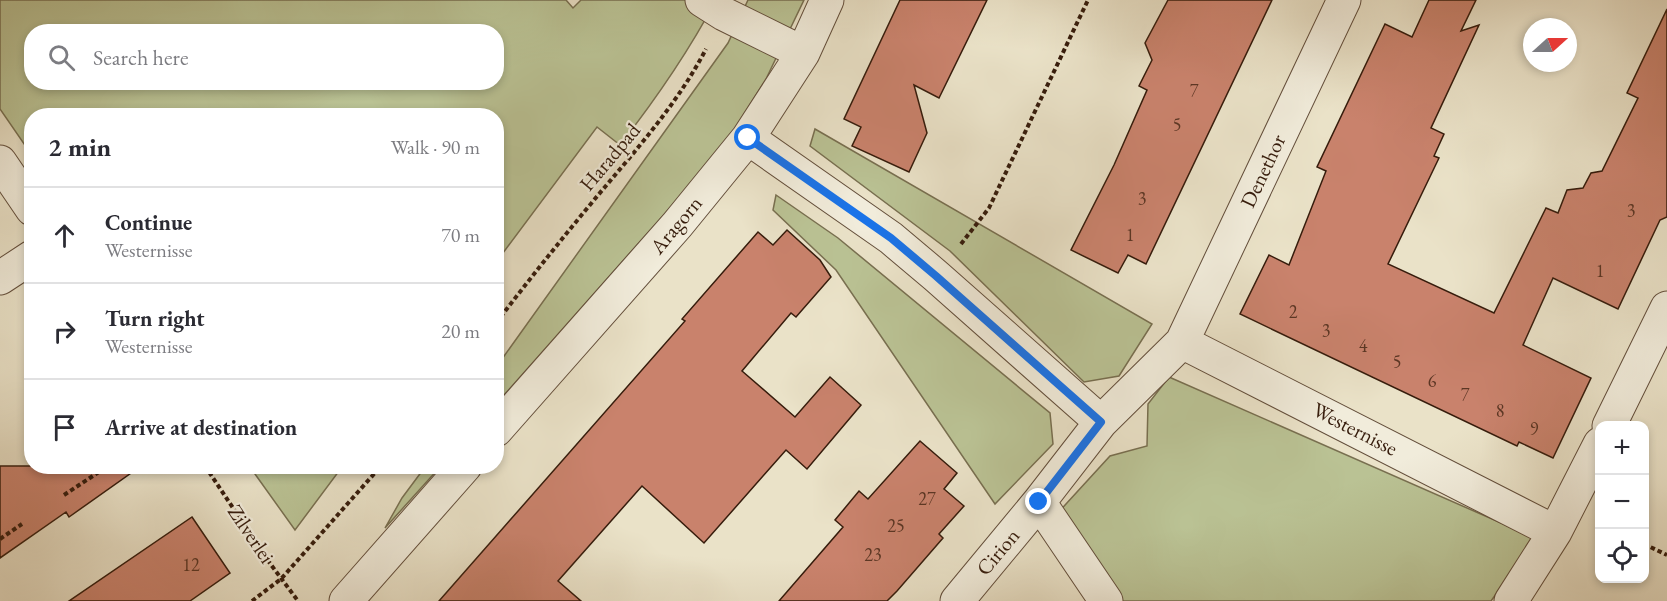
<!DOCTYPE html>
<html lang="en">
<head>
<meta charset="utf-8">
<style>
  :root { --surface:#fff; --page:#f7f7f7; --text:#2b2b33; --muted:#7c7c81; --line:#e1e1e2 }
  body { margin:0; font-family:"EB Garamond",serif; background:var(--page); color:var(--text) }
  .controls { position:absolute; right:18px; bottom:18px; display:grid; overflow:hidden; border-radius:12px; box-shadow:0 3px 9px #0003 }
  .controls button { width:54px; height:54px; display:grid; place-items:center; padding:0; border:0; border-bottom:2px solid var(--line); background:var(--surface); color:var(--text); font:30px sans-serif }
  .compass { position:absolute; left:1523px; top:18px; width:54px; height:54px; border-radius:50%; background:var(--surface); box-shadow:0 3px 9px #0003; rotate:69deg }
  .stop { position:absolute; width:18px; height:18px; margin:-14px; border:4px solid #1a73e8; border-radius:50%; background:#fff }
  .stop.end { background:#1a73e8; border-color:#fff; box-shadow:0 2px 6px #0008 }
  .list { margin:0; padding:0; list-style:none }
  h2 { display:flex; justify-content:space-between; align-items:center; height:78px; margin:0; padding:0 24px; font-size:26px }
  h2 small { font-size:20px; font-weight:400; color:var(--muted) }
  .list li { display:grid; grid-template-columns:39px 1fr auto; gap:18px; align-items:center; box-sizing:border-box; height:96px; padding:0 24px; border-top:2px solid var(--line) }
  .list b { display:block; font-size:22px; white-space:nowrap }
  .list p { margin:0; font-size:20px; white-space:nowrap; color:var(--muted) }
  .list em { font-size:20px; font-style:normal; color:var(--muted) }
  .icon { flex:none; width:33px; height:33px; fill:none; stroke:currentColor; stroke-width:2; stroke-linecap:round; stroke-linejoin:round }
  .map { position:relative; flex:none; width:1667px; height:601px; overflow:hidden }
  .search { position:absolute; background:var(--surface); box-shadow:0 3px 9px #0003; left:24px; top:24px; width:480px; height:66px; display:flex; align-items:center; gap:15px; box-sizing:border-box; padding:0 21px; border-radius:24px; color:var(--muted); font-size:22px }
  .panel { position:absolute; background:var(--surface); box-shadow:0 3px 9px #0003; left:24px; top:108px; width:480px; height:366px; border-radius:24px }
  .map>svg:first-child { display:block }
  .green { fill:#bac294; stroke:#786f50; stroke-width:1.5; fill-rule:evenodd }
  .building { fill:#c9826c; stroke:#361c0c; stroke-width:1.5 }
  .lines { fill:none; stroke-linecap:round; stroke-linejoin:round }
  .minor-casing { stroke:#634e3b; stroke-width:35 }
  .path { stroke:#361c0c; stroke-width:4; stroke-dasharray:4.5 3; stroke-linecap:butt }
  .minor { stroke:#f1ecdb; stroke-width:33 }
  .route { stroke:#1a73e8; stroke-width:8 }
  .labels { text-anchor:middle; stroke-width:4.5; stroke-linejoin:round; paint-order:stroke }
  .number-label { font-size:18px; fill:#5b3624 }
  .street-label { font-size:21px; fill:#361c0c; stroke:#f1ecdb }
</style>
</head>
<body>
<div class="map">
<svg width="1667" height="601" viewBox="0 0 1667 601">
  <rect width="100%" height="100%" fill="#eae2c8"/>
  <filter id="stains"><feTurbulence type="fractalNoise" baseFrequency=".00333" numOctaves="4"/><feColorMatrix values="0 0 0 0 .2 0 0 0 0 .09 0 0 0 0 .02 0 0 0 .5 -.17"/></filter>
  <radialGradient id="worn" r=".72"><stop offset=".6" stop-color="#630" stop-opacity="0"/><stop offset="1" stop-color="#630" stop-opacity=".3"/></radialGradient>
  <path class="green" d="M0 0H566L573 8 581 0H716C689 51 656 99 620 145L597 127 497 261 496 116H32L31 154 0 109ZM32 32H496V82H32Z
    M748 0H804L766 79 723 148 497 403V366L728 43Z
    M815 129 1152 324 1119 376 1084 382 950 251 810 146Z
    M776 195 838 238 1050 413 1053 444 995 504 836 270 773 210Z
    M1169 377 1533 537 1512 572 1491 601H1115L1055 516 1110 456 1147 446 1148 404Z
    M250 467H342L295 530Z
    M425 467H440L385 528 402 498Z"/>
  <path class="building" d="M900 0H987L939 98 914 85 927 133 909 172 852 146 861 127 844 119Z
    M1168 0H1272L1146 264 1128 255 1118 273 1071 250 1114 165 1147 90 1139 86 1152 60 1145 43Z
    M1429 0H1476L1461 31 1479 25 1431 128 1444 134 1434 156 1439 158 1388 264 1494 313 1546 208 1558 213 1567 190 1583 188 1591 173 1602 171 1638 98 1627 93 1667 9V217L1660 220 1618 309 1553 278 1523 345 1591 378 1553 458 1519 442 1517 446 1240 314 1269 255 1289 265 1326 171 1317 167 1385 24 1412 37Z
    M787 230 820 260 831 277 796 317 791 313 742 371 795 417 830 377 861 405 807 469 786 450 704 543 642 486 558 581 581 601H439L685 321 682 319 758 232 773 245Z
    M920 441 957 473 944 489 964 506 939 534 943 538 897 591 887 601H779L843 527 835 520 859 491 868 499Z
    M0 466H141L69 517 66 512 0 558Z
    M192 517 230 573 190 601H69Z"/>
  <g class="lines">
    <g class="minor-casing">
      <path id="minor" d="M702 0 724 14 803 53
        M748 138 891 238 936 276 1101 422
        M0 162 32 209
        M0 278 32 257
        M1182 342 1555 532 1511 601
        M1609 426 1667 308
        M496 430 677 225 748 138 803 53 827 0
        M1555 532 1600 444
        M346 601 465 466
        M957 601 1039 502
        M1106 601 1039 502 1101 422 1182 342 1344 0"/>
    </g>
    <path class="path" d="M961 244 989 208 1088 0
      M496 323C528 281 560 241 594 200 634 152 677 105 706 49
      M205 466 269 562 298 601
      M64 495 108 466
      M0 539 22 524
      M1644 544 1667 555
      M252 601 281 579 381 466"/>
    <use href="#minor" class="minor"/>
  </g>
  <g class="lines">
    <path class="route" d="M748 138 891 238 936 276 1101 422 1039 502"/>
  </g>
  <g class="labels">
    <g class="number-label">
      <text x="1194" y="97">7</text>
      <text x="1177" y="131">5</text>
      <text x="1142" y="205">3</text>
      <text x="1631" y="217">3</text>
      <text x="1130" y="241">1</text>
      <text x="1600" y="277">1</text>
      <text x="1293" y="318">2</text>
      <text x="1326" y="337">3</text>
      <text x="1363" y="352">4</text>
      <text x="1397" y="368">5</text>
      <text x="1432" y="387">6</text>
      <text x="1465" y="401">7</text>
      <text x="1500" y="417">8</text>
      <text x="1534" y="435">9</text>
      <text x="927" y="505">27</text>
      <text x="896" y="532">25</text>
      <text x="873" y="561">23</text>
      <text x="191" y="571">12</text>
    </g>
    <g class="street-label">
      <text transform="translate(610 157) rotate(-50)" y="7">Haradpad</text>
      <text transform="translate(1263 171) rotate(-65)" y="7">Denethor</text>
      <text transform="translate(676 225) rotate(-50)" y="7">Aragorn</text>
      <text transform="translate(1355 429) rotate(27)" y="7">Westernisse</text>
      <text transform="translate(251 534) rotate(56)" y="7">Zilverlei</text>
      <text transform="translate(998 552) rotate(-50)" y="7">Cirion</text>
    </g>
  </g>
  <rect width="100%" height="100%" filter="url(#stains)"/>
  <rect width="100%" height="100%" fill="url(#worn)"/>
</svg>
<div class="controls">
<button>+</button>
<button>−</button>
<button><svg class="icon" aria-label="locate" viewBox="0 0 24 24"><circle cx="12" cy="12" r="6"/><path d="M12 2v4M12 18v4M2 12h4M18 12h4"/></svg></button>
</div>
<svg class="compass" viewBox="-18 -18 36 36"><path d="M0-13l5 13h-10z" fill="#e53935"/><path d="M0 13l5-13h-10z" fill="#7c7c81"/></svg>
<div class="stop" style="left:748px;top:138px"></div>
<div class="stop end" style="left:1039px;top:502px"></div>
<div class="search"><svg class="icon" aria-label="search" viewBox="0 0 24 24"><circle cx="10" cy="10" r="6"/><path d="M15 15l6 6"/></svg>Search here</div>
<section class="panel">
<h2>2 min<small>Walk · 90 m</small></h2>
<ul class="list">
<li><svg class="icon" aria-label="ahead" viewBox="0 0 24 24"><path d="M12 20V5M6 11l6-6 6 6"/></svg><div><b>Continue</b><p>Westernisse</p></div><em>70 m</em></li>
<li><svg class="icon" aria-label="right" viewBox="0 0 24 24"><path d="M7 20v-9h11M14 6l5 5-5 5"/></svg><div><b>Turn right</b><p>Westernisse</p></div><em>20 m</em></li>
<li><svg class="icon" aria-label="arrive" viewBox="0 0 24 24"><path d="M6 21V4h12l-3 4 3 4H6"/></svg><div><b>Arrive at destination</b></div></li>
</ul>
</section>
</div>
</body>
</html>
